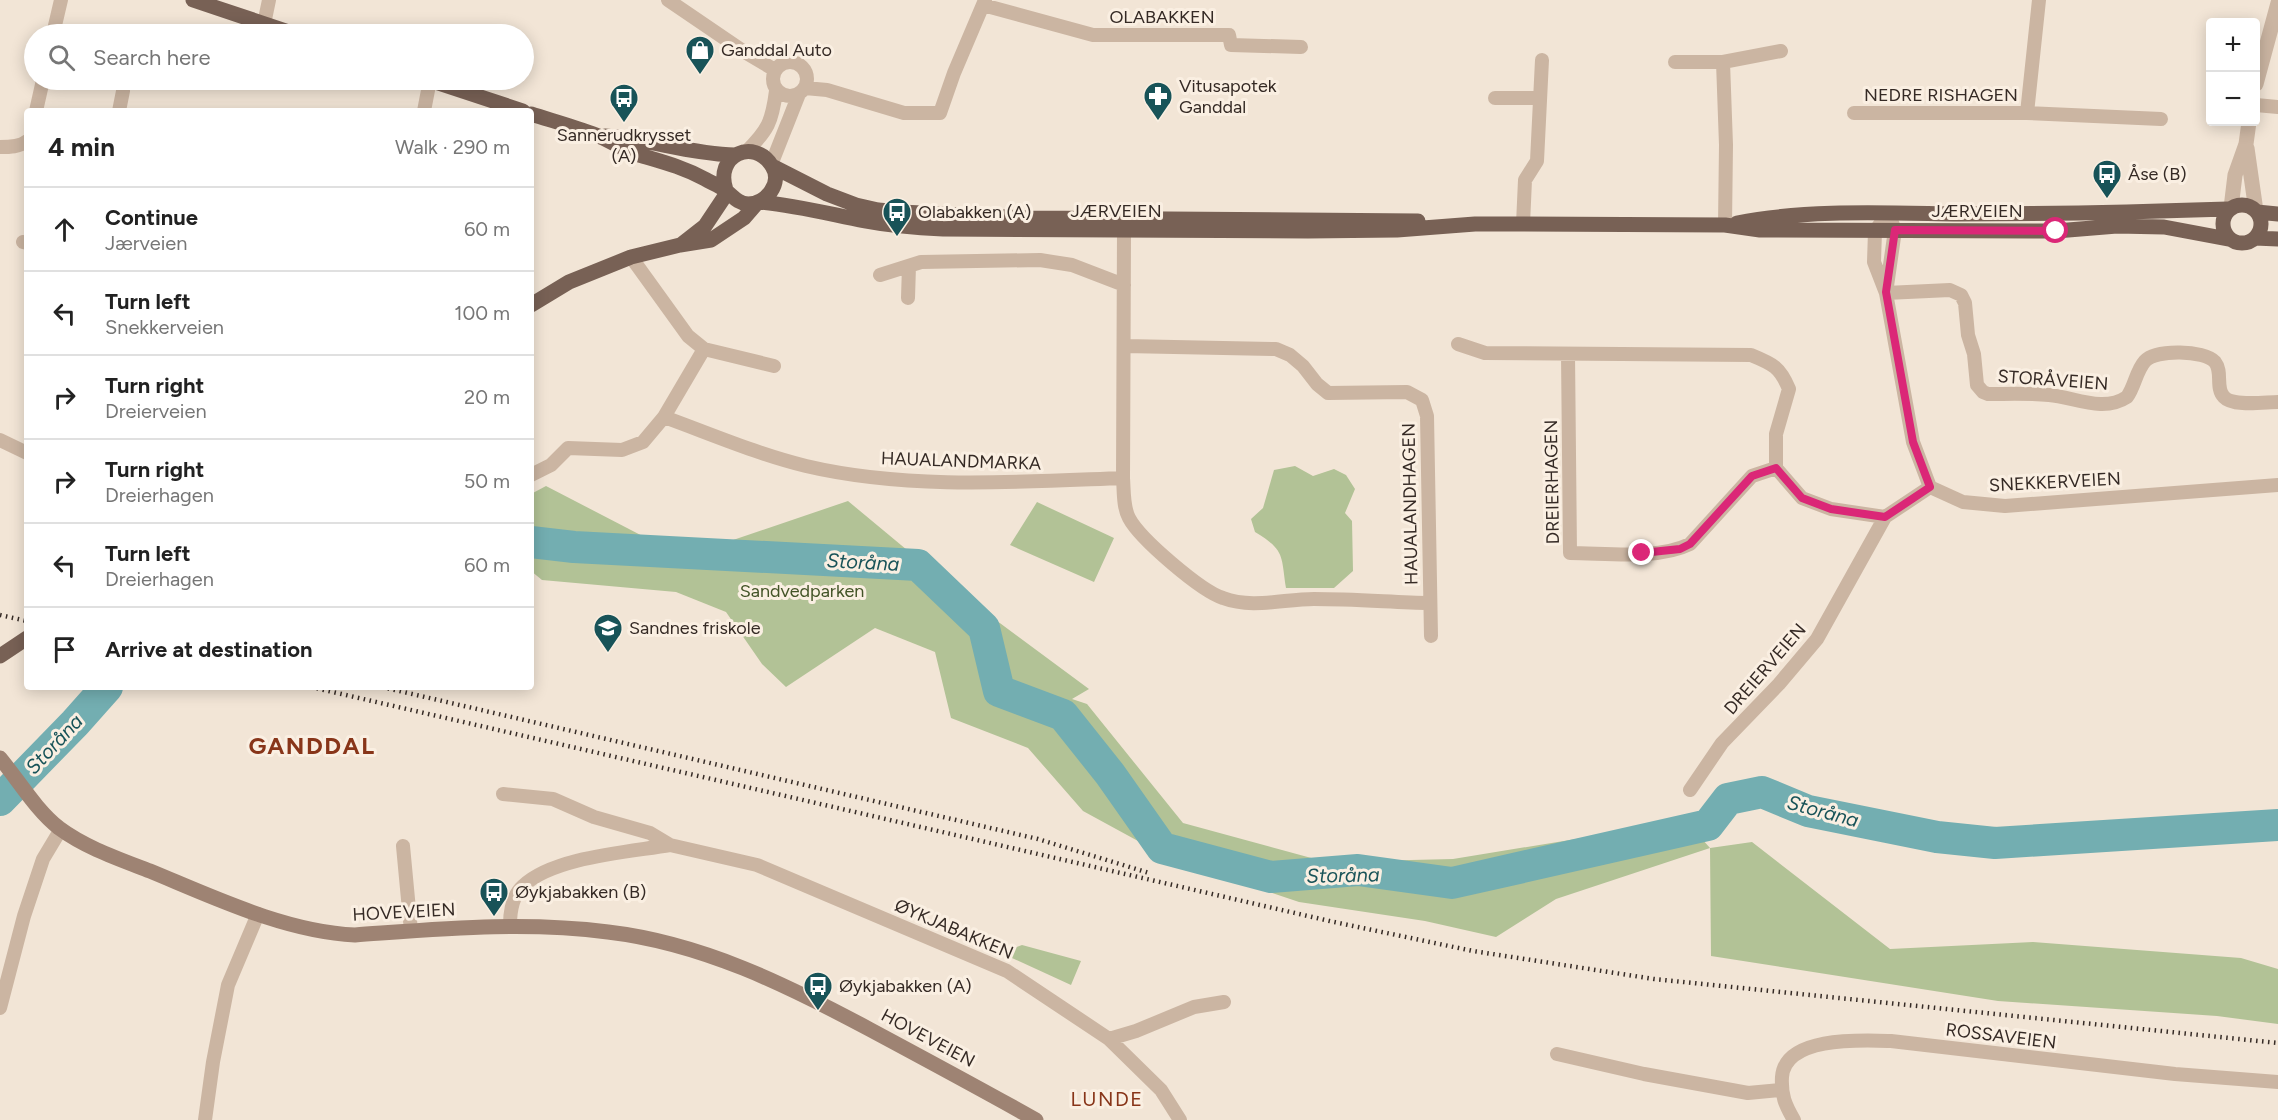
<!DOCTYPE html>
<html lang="en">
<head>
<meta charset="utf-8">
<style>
  :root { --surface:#fff; --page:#f2f2f2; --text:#222; --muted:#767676; --line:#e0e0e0 }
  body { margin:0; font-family:Figtree,sans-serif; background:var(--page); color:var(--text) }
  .controls { position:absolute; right:18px; top:18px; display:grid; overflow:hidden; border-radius:6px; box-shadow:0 3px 15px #0003 }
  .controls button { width:54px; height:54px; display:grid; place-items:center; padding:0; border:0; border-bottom:2px solid var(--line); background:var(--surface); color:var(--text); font:30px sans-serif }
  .stop { position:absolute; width:18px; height:18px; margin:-14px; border:4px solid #db2777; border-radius:50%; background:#fff }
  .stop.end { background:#db2777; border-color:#fff; box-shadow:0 2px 6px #0008 }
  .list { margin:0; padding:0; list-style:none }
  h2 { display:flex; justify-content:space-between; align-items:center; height:78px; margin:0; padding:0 24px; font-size:26px }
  h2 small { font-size:20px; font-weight:400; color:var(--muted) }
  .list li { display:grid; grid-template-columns:39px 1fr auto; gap:18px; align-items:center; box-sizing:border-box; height:84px; padding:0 24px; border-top:2px solid var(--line) }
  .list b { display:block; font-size:22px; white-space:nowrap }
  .list p { margin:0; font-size:20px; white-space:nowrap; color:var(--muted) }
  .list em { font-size:20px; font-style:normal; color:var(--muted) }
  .icon { flex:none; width:33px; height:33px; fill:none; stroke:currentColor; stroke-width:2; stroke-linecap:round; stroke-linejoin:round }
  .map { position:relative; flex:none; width:2278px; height:1120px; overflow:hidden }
  .search { position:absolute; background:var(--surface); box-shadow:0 3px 15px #0003; left:24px; top:24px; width:510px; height:66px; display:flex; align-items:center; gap:15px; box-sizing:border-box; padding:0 21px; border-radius:33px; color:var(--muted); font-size:22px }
  .panel { position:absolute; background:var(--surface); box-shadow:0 3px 15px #0003; left:24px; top:108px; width:510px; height:582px; border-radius:6px }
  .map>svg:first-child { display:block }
  .green { fill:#b2c296 }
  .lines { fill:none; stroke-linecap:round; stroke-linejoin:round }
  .river { stroke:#73aeb1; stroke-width:32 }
  .minor { stroke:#cbb5a2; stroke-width:14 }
  .tertiary { stroke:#cbb5a2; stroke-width:15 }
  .secondary { stroke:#9e8373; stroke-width:15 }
  .primary { stroke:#786155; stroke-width:15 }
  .rail { stroke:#352a25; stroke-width:4.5; stroke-dasharray:1.5 4.5; stroke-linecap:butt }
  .route { stroke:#db2777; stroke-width:8 }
  .labels { text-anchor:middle; stroke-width:6; stroke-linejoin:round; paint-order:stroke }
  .street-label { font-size:18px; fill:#352a25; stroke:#faefe2 }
  .poi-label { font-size:18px; fill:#352a25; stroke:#faefe2; text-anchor:start }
  .park-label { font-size:18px; fill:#435427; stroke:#faefe2 }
  .water-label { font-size:20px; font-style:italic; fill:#185358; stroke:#faefe2 }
  .neighbourhood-label { font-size:20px; letter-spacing:1.5px; fill:#883519; stroke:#faefe2 }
  .district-label { font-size:24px; font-weight:bold; letter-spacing:1.5px; fill:#883519; stroke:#faefe2 }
</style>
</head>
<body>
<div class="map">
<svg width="2278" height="1120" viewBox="0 0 2278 1120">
  <rect width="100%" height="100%" fill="#f2e5d6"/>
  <path class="green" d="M1295 466 1313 476 1334 469 1346 475 1355 489 1345 513 1352 521 1353 571 1334 588H1286C1281 555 1285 550 1255 532L1251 519 1263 508 1274 470Z
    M546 486 683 557 848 501 954 589 1089 689 1072 699 1087 704 1183 823 1326 862 1453 859 1686 821 1710 848 1752 842 1890 949 2033 942 2241 958 2278 969V1024L2217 1016 1998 1001 1711 956 1710 848 1556 899 1496 937 1425 921 1299 902 1171 859 1083 811 1028 748 951 718 935 652 875 628 786 687 762 664 726 612 676 592 542 580 531 571V494Z
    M1037 502 1114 538 1094 582 1010 545Z
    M1022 945 1081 961 1071 985 1001 953Z"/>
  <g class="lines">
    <path class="river" d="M531 542 574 547 918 565 984 628 999 691 1063 715 1110 774 1162 848 1271 877 1358 870 1452 883 1708 825 1728 799 1762 792 1808 811 1937 837 1995 843 2278 825
      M0 800 75 723 107 687"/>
    <path class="minor" d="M668 0 743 51 775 70
      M983 5 1093 35H1229L1231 45 1301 47
      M264 24 269 0
      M53 34 61 0
      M773 79a17 17 0 1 1 34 0a17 17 0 1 1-34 0Z
      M1675 62H1723L1781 51
      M1723 62 1726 145 1725 225
      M805 88 827 90 904 113H940L954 73 985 0
      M1495 98H1540
      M2256 105 2278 107
      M36 111 43 80
      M119 111 123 91
      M424 111 430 80
      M1854 113H2027L2161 119
      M2027 113 2039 0
      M0 147C9 147 20 147 27 141
      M746 152C768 130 772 122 776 91
      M771 165 799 94
      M1523 224 1525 180 1537 161 1542 60
      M1124 231 1123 478C1124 491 1123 507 1129 518 1140 539 1201 591 1223 598 1252 609 1284 599 1314 599 1353 599 1391 602 1430 603
      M23 242 27 243
      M631 257 688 336 704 349 774 366
      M880 275 921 262 1040 260 1072 265 1124 285
      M1886 293 1895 230 1888 213 1875 231 1874 262 1886 293 1913 442 1930 487 1963 502 2005 506 2278 485
      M1886 293 1950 290 1961 295 1965 303 1968 335 1974 354 1977 385 1983 392 1988 394C2008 394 2029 393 2049 395 2074 397 2103 413 2127 397 2135 386 2136 371 2145 361 2156 349 2204 350 2215 362 2223 372 2215 388 2224 397 2233 407 2265 402 2278 402
      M908 298 909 266
      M1458 344 1485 353 1751 355C1773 364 1780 367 1789 389L1776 434V468L1802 498 1831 509 1885 517
      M1125 346 1276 349 1290 355 1303 366 1317 384 1328 393 1407 392 1422 400 1427 416 1431 636
      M1568 354 1570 553C1606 553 1658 560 1690 544L1752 476 1776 468
      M664 417 704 349
      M0 440 27 453
      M531 475 551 465 568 448 622 450 643 442 664 417C711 434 757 454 806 466 908 490 1019 482 1123 478
      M1690 790 1722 743 1779 684 1817 639 1885 517 1930 487
      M503 794 553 799 594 817 650 833 670 845 757 865 1007 971 1109 1039 1161 1090 1180 1120
      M403 846 411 931
      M510 925C510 911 512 896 523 886 553 857 629 852 670 845
      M0 1008 24 916 43 859 61 829
      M1109 1039 1136 1031 1194 1007 1224 1002
      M1557 1054 1644 1074 1748 1093 1781 1090
      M205 1120 213 1062 228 985 258 914
      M1794 1120C1785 1105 1781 1095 1782 1077 1785 1036 1861 1040 1891 1041L2175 1074 2278 1082"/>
    <path class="tertiary" d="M2256 84 2278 3
      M2247 148 2256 211
      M2231 208 2235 175 2246 144 2249 122"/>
    <path class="secondary" d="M0 758C19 781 36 810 59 828 86 848 119 859 150 871 213 897 286 932 355 935 440 929 522 921 608 932 702 943 787 985 869 1029 925 1059 981 1089 1036 1120"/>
    <path class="primary" d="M193 0 295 34
      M429 80 523 111
      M531 114C553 121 575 127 596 135 609 140 620 148 633 153 659 161 681 166 705 179 712 183 720 186 725 190 733 196 737 203 748 204 766 204 783 183 772 166 754 137 714 155 726 190
      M605 136C649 139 691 154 735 155
      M772 166 827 194 856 205 878 210 901 212 1030 218 1418 221
      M759 202C795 205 829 214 865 221 891 226 917 228 943 229L1308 231 1397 230 1475 224H1523L1725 225 1760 230 2056 231 2117 226 2164 227 2228 239
      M2223 224a19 19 0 1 1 38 0a19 19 0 1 1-38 0Z
      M2257 212 2278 214
      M1737 223C1809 209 1886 213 1959 214 2049 214 2139 212 2228 209
      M2255 238 2278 239
      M682 244 705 226 727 193
      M531 305 569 282 631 257 680 245 711 240 744 218 757 203
      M0 656 27 638"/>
    <path class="rail" d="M0 615 27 621
      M311 687 1334 922 1473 951 1654 979 2278 1043
      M382 687 1038 839 1149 873"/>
  </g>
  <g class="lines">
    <path class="route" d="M1642 553 1680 549 1690 544 1752 476 1776 468 1802 498 1831 509 1885 517 1930 487 1913 442 1886 292 1895 230 2056 231"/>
  </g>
  <defs>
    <g id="shop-pin" transform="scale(1.5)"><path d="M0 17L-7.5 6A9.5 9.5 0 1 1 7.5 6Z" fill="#185358" stroke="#faefe2"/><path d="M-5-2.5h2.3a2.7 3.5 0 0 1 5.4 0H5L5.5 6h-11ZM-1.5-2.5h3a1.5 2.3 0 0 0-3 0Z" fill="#fff"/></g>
    <g id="pharmacy-pin" transform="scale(1.5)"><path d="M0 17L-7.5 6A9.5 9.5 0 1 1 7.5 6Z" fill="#185358" stroke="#faefe2"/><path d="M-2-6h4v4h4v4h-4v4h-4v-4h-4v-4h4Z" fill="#fff"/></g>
    <g id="bus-pin" transform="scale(1.5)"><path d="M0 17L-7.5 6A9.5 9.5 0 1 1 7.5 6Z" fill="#185358" stroke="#faefe2"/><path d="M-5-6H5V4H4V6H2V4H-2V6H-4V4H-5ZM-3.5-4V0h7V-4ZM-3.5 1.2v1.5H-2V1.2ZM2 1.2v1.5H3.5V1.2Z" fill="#fff"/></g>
    <g id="school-pin" transform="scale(1.5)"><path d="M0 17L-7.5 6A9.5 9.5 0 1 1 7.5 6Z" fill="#185358" stroke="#faefe2"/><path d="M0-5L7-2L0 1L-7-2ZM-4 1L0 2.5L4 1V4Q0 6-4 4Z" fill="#fff"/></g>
  </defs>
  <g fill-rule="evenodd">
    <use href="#shop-pin" x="700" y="50"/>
    <use href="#pharmacy-pin" x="1158" y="96"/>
    <use href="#bus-pin" x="624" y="98"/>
    <use href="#bus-pin" x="2107" y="174"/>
    <use href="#bus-pin" x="897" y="212"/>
    <use href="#school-pin" x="608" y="628"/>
    <use href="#bus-pin" x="494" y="892"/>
    <use href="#bus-pin" x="818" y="986"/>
  </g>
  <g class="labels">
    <g class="street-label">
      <text x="1162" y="23">OLABAKKEN</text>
      <text x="1941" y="101">NEDRE RISHAGEN</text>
      <text x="1116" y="217">JÆRVEIEN</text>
      <text x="1977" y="217">JÆRVEIEN</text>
      <text transform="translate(2053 380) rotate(4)" y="6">STORÅVEIEN</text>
      <text transform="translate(961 461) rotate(2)" y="6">HAUALANDMARKA</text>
      <text transform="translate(1552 482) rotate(-91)" y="6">DREIERHAGEN</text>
      <text transform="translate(2055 482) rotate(-3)" y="6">SNEKKERVEIEN</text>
      <text transform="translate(1410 504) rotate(-91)" y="6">HAUALANDHAGEN</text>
      <text transform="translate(1765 669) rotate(-49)" y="6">DREIERVEIEN</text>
      <text transform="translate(404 912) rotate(-3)" y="6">HOVEVEIEN</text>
      <text transform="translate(954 929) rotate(23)" y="6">ØYKJABAKKEN</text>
      <text transform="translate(2001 1036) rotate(7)" y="6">ROSSAVEIEN</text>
      <text transform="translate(928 1038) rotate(28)" y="6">HOVEVEIEN</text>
    </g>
    <g class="poi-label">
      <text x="721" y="56">Ganddal Auto</text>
      <text x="1179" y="92">Vitusapotek<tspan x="1179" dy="21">Ganddal</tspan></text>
      <text x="624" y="141" text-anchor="middle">Sannerudkrysset<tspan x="624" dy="21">(A)</tspan></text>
      <text x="2128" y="180">Åse (B)</text>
      <text x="918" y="218">Olabakken (A)</text>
      <text x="629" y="634">Sandnes friskole</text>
      <text x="515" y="898">Øykjabakken (B)</text>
      <text x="839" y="992">Øykjabakken (A)</text>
    </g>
    <g class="park-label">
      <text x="802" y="597">Sandvedparken</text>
    </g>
    <g class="water-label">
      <text transform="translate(863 562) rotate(3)" y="7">Storåna</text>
      <text transform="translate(54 744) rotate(-47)" y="7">Storåna</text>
      <text transform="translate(1823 811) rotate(15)" y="7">Storåna</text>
      <text transform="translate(1343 875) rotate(-1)" y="7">Storåna</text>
    </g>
    <g class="neighbourhood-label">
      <text x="1107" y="1106">LUNDE</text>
    </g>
    <g class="district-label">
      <text x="312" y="754">GANDDAL</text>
    </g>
  </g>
</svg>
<div class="controls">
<button>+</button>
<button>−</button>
</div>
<div class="stop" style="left:2056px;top:231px"></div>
<div class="stop end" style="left:1642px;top:553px"></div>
<div class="search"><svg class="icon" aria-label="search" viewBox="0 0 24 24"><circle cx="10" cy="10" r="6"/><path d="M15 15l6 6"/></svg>Search here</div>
<section class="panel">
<h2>4 min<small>Walk · 290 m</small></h2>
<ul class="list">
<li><svg class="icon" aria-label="ahead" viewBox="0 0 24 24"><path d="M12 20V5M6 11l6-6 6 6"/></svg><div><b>Continue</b><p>Jærveien</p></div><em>60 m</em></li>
<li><svg class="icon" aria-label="left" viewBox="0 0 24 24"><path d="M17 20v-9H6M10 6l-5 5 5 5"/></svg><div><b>Turn left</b><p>Snekkerveien</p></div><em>100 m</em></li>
<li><svg class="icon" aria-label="right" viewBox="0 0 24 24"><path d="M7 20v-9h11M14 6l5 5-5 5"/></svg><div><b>Turn right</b><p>Dreierveien</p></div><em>20 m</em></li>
<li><svg class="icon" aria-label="right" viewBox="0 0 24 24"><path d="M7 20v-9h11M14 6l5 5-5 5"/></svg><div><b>Turn right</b><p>Dreierhagen</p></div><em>50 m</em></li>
<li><svg class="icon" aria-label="left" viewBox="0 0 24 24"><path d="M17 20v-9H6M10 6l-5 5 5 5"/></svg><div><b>Turn left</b><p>Dreierhagen</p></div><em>60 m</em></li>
<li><svg class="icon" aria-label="arrive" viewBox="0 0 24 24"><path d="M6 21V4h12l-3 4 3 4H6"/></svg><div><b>Arrive at destination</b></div></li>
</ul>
</section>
</div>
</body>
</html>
